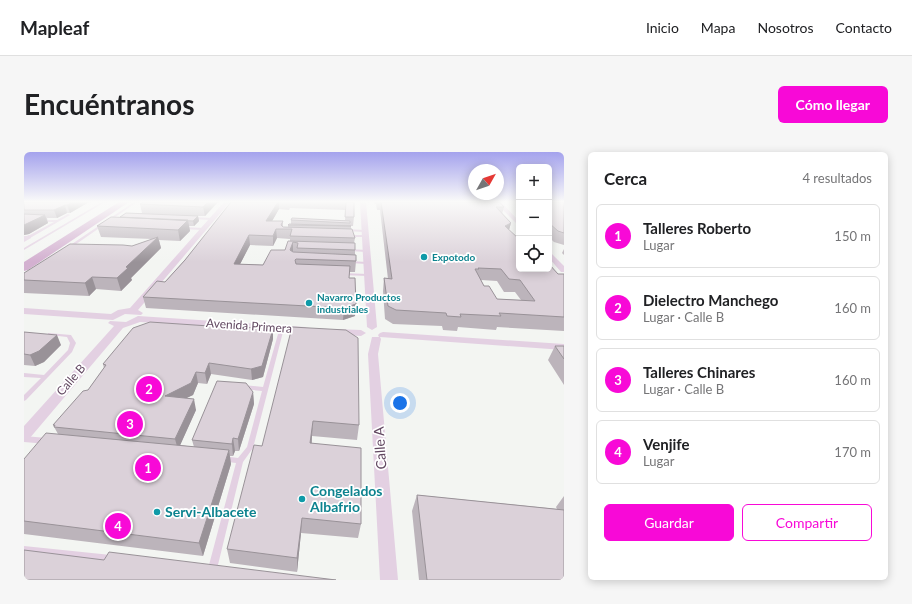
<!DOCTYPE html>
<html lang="es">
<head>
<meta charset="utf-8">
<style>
  :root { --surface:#fff; --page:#f6f6f6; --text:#202124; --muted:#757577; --line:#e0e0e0; --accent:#f809d7 }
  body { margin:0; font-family:Lato,sans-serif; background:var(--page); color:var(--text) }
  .controls { position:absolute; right:12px; top:12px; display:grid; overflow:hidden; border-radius:6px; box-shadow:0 2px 10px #0003 }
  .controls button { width:36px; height:36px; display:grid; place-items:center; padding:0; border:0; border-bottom:1px solid var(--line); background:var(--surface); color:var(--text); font:20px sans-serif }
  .compass { position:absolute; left:444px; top:12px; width:36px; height:36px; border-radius:50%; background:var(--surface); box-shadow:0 2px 10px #0003; rotate:50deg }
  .you { position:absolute; left:376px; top:251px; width:14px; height:14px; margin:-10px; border:3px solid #fff; border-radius:50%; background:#1a73e8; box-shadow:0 0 0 6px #1a73e833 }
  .badge { display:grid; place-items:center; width:26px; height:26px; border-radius:50%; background:var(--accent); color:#fff; font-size:13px; font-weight:700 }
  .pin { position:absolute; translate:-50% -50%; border:2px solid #fff; box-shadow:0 1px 4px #0006 }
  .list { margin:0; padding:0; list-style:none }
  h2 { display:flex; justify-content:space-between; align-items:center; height:52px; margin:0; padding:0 16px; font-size:17px }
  h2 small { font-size:13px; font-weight:400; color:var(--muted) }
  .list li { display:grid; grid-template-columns:26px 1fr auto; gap:12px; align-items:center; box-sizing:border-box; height:64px; margin:0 8px 8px; padding:0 8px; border:1px solid var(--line); border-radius:6px }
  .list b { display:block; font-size:15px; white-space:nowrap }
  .list p { margin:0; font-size:13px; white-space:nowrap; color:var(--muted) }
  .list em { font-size:13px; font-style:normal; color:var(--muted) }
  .actions { display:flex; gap:8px; padding:12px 16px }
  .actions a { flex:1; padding:9px 0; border:1px solid var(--accent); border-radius:6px; text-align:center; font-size:14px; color:var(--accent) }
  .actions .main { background:var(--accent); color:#fff }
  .icon { flex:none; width:22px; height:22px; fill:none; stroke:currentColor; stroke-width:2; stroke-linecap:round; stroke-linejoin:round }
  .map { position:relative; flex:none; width:540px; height:428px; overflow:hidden; border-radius:6px }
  header { display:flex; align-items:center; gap:24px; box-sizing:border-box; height:56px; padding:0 20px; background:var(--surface); border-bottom:1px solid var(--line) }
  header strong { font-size:19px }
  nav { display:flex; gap:22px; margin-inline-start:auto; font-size:14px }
  .intro { display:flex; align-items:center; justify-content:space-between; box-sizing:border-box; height:96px; padding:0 24px }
  h1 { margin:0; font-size:28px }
  .button { padding:10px 18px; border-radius:6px; background:var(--accent); color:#fff; font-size:14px; font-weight:700 }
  main { display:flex; gap:24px; padding:0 24px }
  aside { flex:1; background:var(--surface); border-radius:6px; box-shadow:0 2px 10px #0003 }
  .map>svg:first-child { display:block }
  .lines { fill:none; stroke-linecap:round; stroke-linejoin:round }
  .lane { fill:#e3d0e2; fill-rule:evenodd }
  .street { fill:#e3d0e2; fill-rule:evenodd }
  .primary { fill:#d3b0d0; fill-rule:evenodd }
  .wall { fill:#bcb4bb; fill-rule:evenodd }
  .shaded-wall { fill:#999298 }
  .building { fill:#dbd1d9; stroke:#999298; fill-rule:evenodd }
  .culture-dot { fill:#0f9aa8; stroke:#fff; stroke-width:1.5 }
  .labels { text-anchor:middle; stroke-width:3.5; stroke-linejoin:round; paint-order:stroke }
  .far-culture-label { font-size:10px; font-weight:bold; fill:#0d838f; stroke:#fff; text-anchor:start }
  .street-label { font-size:12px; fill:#624861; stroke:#fff }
  .near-street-label { font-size:14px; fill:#624861; stroke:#fff }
  .near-culture-label { font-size:14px; font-weight:bold; fill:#0d838f; stroke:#fff; text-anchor:start }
</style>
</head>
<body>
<header>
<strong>Mapleaf</strong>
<nav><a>Inicio</a><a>Mapa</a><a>Nosotros</a><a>Contacto</a></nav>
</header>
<div class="intro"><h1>Encuéntranos</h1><a class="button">Cómo llegar</a></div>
<main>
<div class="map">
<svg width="540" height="428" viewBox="0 0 540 428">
  <rect width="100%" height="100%" fill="#f3f5f2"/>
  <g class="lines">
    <path class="lane" d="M78 50H81L0 98V96Z
      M110 50H113L45 97 42 96Z
      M44 62 46 63 6 86H0V84H4L30 70H16V68H33Z
      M169 65 188 66 189 67 188 68 168 67V66Z
      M159 75 180 76 182 77 180 78 158 77V75Z
      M321 77 341 78 343 79 341 80 320 79 319 78Z
      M324 83H342L344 84 342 85H323V83Z
      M324 97 343 98 345 99 343 100 325 99H324Z
      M325 109 343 110 345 111 343 112 326 111 324 110Z
      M317 121 344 122 346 123 344 124 318 123H317Z
      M256 175H258L260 176 229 296 219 310 193 417 191 420 188 422 182 420 180 417 182 414 185 413 212 311 196 309 195 307 196 305 199 304 214 306 223 295 238 239 219 237 216 235 219 233 239 235Z
      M24 181 47 183 52 191 48 200 2 248 0 249V243L17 226 0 225V221L20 223 44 198 46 191 43 185 26 183 24 182Z
      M0 284 23 286 25 287 26 289 25 291 23 292 0 290Z
      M0 394 87 403 90 404 91 407 90 410 87 411 0 402Z"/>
    <path class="street" d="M200 50H206L114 158 119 161 117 163 101 162 89 168 0 162V156L87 162 94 158 106 156Z
      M336 50H342L353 175 348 178 343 175Z
      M471 50H477L495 69V74Z
      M5 83 7 84V86L0 90V85Z
      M525 100 527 101 540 114V120H537L525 106Z
      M114 164 281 175 286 178 281 181 116 170 99 176 5 287 0 288V274L90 174 84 171 86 169 102 170Z
      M311 177 337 178 342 181 337 184 308 182 306 180 308 178Z
      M359 180 540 192V198L356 185 357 187 354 202 374 428H356L344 202 348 185H355L354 183 356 181Z"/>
    <path class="primary" d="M95 50H105L4 118 0 119V110Z"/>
  </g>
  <path class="wall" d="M0 50H65L46 61H43L33 66H23L24 71 5 82 0 83Z
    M119 50H194L181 64H174L175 69 170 74H165L166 79 156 89 135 88 137 96 107 126 108 128 97 139 72 137 65 144 0 141V121L108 94 128 87 77 85 73 74 96 65 118 61 116 52Z
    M207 50H330V65L329 74H326H327V77L331 86 330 91 331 98V103L332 109 331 120H325V126L332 152 331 164 319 168 122 156 119 145 141 130 161 108ZM266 56 322 58 321 68H267V72L264 73V75H259V69H248L255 57 265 58ZM253 86 266 87V89L261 98 239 113 216 112 226 93 249 94Z
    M350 50H475L480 55 478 62 487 71 485 78 534 122H540V179L473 175 472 178 434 175 433 179 419 178 418 174 369 172 361 167 359 139 360 126 364 127 356 58H353L352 52H351ZM457 128 473 129 480 140H491L497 148 473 147 460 134Z
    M525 50H540V93L530 90 525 85Z
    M540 97V103L538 101Z
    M322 178 335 273 333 288 288 284V291L337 372 334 386 277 381 273 420 206 411 203 397 238 294Z
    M0 180 37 193 20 210 11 214 0 213Z
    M249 187 239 225 228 228 187 222 183 232 174 231 169 243 162 246 172 258 156 293 170 295 168 288 229 240 230 252 215 299H211L209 304H206L207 312 179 404 0 382V307L34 282 29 273 64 238 80 216 79 212Z
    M531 194H540V233L524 208Z
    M393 343 533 357 532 355 540 344V428H395L388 359Z"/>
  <path class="shaded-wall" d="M49 50H65L46 61 43 53Z
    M184 50H194L181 64 179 55Z
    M254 50H255V57L243 78 242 69Z
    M41 53 43 61 33 66 30 58Z
    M21 63 24 71 5 82 0 83V73Z
    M174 64 175 69 170 74 169 69Z
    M164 68 166 79 156 89 154 78Z
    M487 71 484 81 481 74Z
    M252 77 253 86 249 94V84Z
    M225 83 226 93 211 122 210 112Z
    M134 85 137 96 107 126 108 128 97 139 93 126 102 115Z
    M269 90V100L266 109V98Z
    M68 125 72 137 65 144 61 131Z
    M332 152 331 164 319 168 320 156Z
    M249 177V187L239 225 228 228 227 217Z
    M33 183 37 193 20 210 11 214 6 203Z
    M185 211 187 222 183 232 181 221Z
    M172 220 174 231 169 243 144 255 141 244Z
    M229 240 230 252 215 299 214 287Z
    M170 247 172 258 154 298 151 287Z
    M289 269 288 284 286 306V291Z
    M209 286 211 299 209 304 208 292Z
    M205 298 207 312 179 404 175 391Z
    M278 366 277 381 273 420V406Z"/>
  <path class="building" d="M0 50H49L43 53H41L30 58H0Z
    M119 50H184L179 55 116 52Z
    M207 50H254L242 69H259L257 73 259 75 328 77 331 86 266 84 268 77H252L249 84 225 83 210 112 239 113 247 98H261L264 89 331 91V98L273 96 274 91 269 90 266 98 269 100 332 103V109L272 107 271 108 272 112 326 114 325 126H331L332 152 320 156 119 145 133 129 141 130 161 108Z
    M322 50H330V65H321Z
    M357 50H475L480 55H472L487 71 481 74 495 87V117H525V112L534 122H540V165L475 161 477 164 436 162 437 165 423 164 422 161 372 158 364 154 360 126 368 127ZM454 116 477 117 485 127 496 128 511 149 473 147 465 134H460L451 117H455Z
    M525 50H540V81L534 79 525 71Z
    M102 61 174 64 169 69 96 65Z
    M0 62 21 63 0 73Z
    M87 65 164 68 154 78 73 74Z
    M268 66 326 69V71L267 68Z
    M265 72 327 74 264 73Z
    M134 85 102 115 104 116 93 126 68 125 61 131 0 128V121L46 92 99 93 108 94Z
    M126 170 215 176 216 175 249 177 238 214 227 217 185 211 181 221 172 220 167 231 141 244 170 247 151 287 30 275 31 273H29L59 239 64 238 82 213 79 212 109 176Z
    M268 175 322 178 334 186 335 273 289 269 286 291 337 296V372L278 366 273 406 203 397 230 293 238 294Z
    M0 180 33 183 15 199 6 203 0 202Z
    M531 194H540V207Z
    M193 229 222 231 229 240 214 287 209 286 208 292 168 288Z
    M22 281 205 298 175 391 0 369V307Z
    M393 343 540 358V428H403Z
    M0 398 80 408 85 400 312 428H0Z"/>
  <linearGradient id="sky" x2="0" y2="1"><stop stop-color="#a4a2ed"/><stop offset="0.45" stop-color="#fafaf9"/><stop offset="1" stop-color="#fafaf9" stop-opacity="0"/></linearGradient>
  <rect width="540" height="110" fill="url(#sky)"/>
  <g class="culture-dot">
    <circle cx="400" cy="105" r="4"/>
    <circle cx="285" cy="151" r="4"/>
    <circle cx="278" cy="347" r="4"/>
    <circle cx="133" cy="360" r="4"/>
  </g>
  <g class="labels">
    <g class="far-culture-label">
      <text x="408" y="109">Expotodo</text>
      <text x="293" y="149">Navarro Productos<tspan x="293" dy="12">industriales</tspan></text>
    </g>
    <g class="street-label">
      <text transform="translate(225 174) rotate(4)" y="4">Avenida Primera</text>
      <text transform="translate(47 228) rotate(-49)" y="4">Calle B</text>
    </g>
    <g class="near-street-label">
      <text transform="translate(356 296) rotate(-94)" y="5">Calle A</text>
    </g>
    <g class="near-culture-label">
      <text x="286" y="344">Congelados<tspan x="286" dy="16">Albafrio</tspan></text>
      <text x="141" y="365">Servi-Albacete</text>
    </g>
  </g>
</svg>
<div class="controls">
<button>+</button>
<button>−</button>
<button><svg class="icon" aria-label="locate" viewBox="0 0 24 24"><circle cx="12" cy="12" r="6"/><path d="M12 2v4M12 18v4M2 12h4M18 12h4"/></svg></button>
</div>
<svg class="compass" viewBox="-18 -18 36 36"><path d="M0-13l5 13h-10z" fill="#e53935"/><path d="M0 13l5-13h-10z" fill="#757577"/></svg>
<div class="you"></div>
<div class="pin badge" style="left:124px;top:316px">1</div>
<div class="pin badge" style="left:125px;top:237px">2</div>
<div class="pin badge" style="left:106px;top:272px">3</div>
<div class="pin badge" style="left:94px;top:374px">4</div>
</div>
<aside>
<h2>Cerca<small>4 resultados</small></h2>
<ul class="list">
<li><span class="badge">1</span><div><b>Talleres Roberto</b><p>Lugar</p></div><em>150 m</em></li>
<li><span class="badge">2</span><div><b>Dielectro Manchego</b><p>Lugar · Calle B</p></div><em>160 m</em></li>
<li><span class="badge">3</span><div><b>Talleres Chinares</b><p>Lugar · Calle B</p></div><em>160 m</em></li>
<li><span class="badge">4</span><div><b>Venjife</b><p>Lugar</p></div><em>170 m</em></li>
</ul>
<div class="actions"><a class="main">Guardar</a><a>Compartir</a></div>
</aside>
</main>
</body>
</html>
